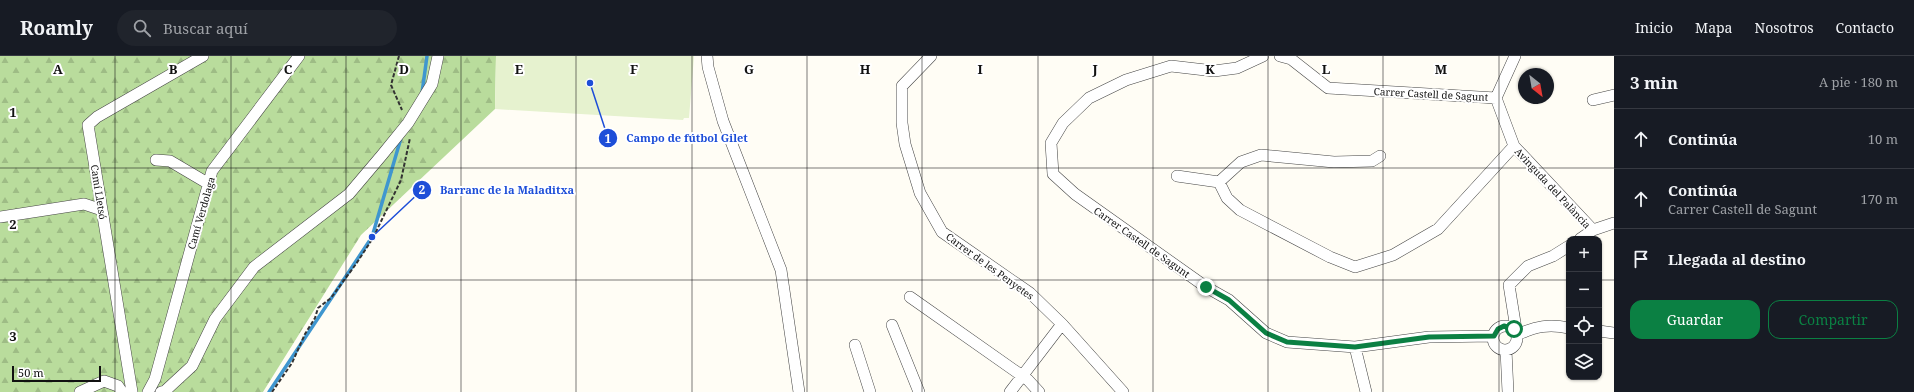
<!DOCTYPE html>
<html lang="es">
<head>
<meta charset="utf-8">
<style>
  :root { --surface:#171b24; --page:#20242c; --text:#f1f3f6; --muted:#9ea1a6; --line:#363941; --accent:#0b8043 }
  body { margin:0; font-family:"Noto Serif",serif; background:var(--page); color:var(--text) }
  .controls { position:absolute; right:12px; bottom:12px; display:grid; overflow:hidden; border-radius:8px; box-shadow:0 1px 3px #0004 }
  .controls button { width:36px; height:36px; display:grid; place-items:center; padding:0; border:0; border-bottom:1px solid var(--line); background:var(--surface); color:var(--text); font:20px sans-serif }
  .compass { position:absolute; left:1518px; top:12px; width:36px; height:36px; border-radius:50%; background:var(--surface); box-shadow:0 1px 3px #0004; rotate:149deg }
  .scale { position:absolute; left:12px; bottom:10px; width:89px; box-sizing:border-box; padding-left:4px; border:2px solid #111; border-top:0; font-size:11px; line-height:14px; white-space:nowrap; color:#111; -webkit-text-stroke:3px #fff; paint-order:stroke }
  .stop { position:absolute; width:12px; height:12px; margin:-9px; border:3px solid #0b8043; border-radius:50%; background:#fff }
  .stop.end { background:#0b8043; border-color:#fff; box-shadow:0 1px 4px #0008 }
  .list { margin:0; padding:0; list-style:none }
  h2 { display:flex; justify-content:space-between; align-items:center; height:52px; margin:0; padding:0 16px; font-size:17px }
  h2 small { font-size:13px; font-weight:400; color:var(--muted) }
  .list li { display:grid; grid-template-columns:26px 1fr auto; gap:12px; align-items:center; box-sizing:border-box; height:60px; padding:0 16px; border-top:1px solid var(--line) }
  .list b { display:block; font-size:15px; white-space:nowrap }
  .list p { margin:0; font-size:13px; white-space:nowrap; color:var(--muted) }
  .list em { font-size:13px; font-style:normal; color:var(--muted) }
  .actions { display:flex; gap:8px; padding:12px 16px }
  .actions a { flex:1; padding:9px 0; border:1px solid var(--accent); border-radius:12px; text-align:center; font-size:14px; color:var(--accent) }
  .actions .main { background:var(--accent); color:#fff }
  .icon { flex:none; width:22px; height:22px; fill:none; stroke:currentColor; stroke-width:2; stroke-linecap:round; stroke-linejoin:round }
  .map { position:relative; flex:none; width:1614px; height:336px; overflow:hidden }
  header { display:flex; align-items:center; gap:24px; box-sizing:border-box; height:56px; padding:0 20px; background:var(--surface); border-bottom:1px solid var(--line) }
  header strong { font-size:19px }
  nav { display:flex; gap:22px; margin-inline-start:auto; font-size:14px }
  .search { width:280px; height:36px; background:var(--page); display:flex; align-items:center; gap:10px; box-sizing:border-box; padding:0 14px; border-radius:22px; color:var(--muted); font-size:15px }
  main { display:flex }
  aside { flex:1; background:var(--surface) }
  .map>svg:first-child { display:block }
  .forest { fill:url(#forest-firs) }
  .pitch { fill:#e6f2cf }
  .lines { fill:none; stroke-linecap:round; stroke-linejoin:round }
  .stream { stroke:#3f96cf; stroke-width:3.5 }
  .minor-casing { stroke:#444; stroke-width:12 }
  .path { stroke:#333; stroke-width:2; stroke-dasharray:4 2; stroke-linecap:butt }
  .minor { stroke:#fff; stroke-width:11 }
  .route { stroke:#0b8043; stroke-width:5 }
  .grid { fill:none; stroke:#111; stroke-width:1; stroke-opacity:0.55 }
  .labels { text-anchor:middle; stroke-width:4; stroke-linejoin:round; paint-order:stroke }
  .street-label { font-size:10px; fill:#111; stroke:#fff }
  .grid-label { font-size:13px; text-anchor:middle; font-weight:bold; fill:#111; stroke:#fff; stroke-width:4; stroke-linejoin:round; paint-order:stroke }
  .leader { fill:none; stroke:#1d4ed8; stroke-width:1.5 }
  .callout-dot { fill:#1d4ed8; stroke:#fff; stroke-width:1.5 }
  .mark-label { font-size:12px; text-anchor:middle; font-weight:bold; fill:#fff }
  .callout-label { font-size:11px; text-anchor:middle; font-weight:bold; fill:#1d4ed8; stroke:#fff; stroke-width:4; stroke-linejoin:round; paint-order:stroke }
</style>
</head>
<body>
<header>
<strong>Roamly</strong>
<div class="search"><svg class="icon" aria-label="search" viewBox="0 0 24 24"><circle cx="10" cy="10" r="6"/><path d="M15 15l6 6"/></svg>Buscar aquí</div>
<nav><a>Inicio</a><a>Mapa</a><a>Nosotros</a><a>Contacto</a></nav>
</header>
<main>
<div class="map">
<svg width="1614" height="336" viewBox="0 0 1614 336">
  <defs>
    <pattern id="forest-firs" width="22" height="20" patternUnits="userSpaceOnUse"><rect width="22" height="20" fill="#b9dc9c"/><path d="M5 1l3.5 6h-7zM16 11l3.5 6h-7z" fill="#9ebc85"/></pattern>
  </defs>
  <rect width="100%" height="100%" fill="#fffdf5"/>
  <path class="forest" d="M0 0H496L495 53 361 179 263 336H0Z"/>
  <path class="pitch" d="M496 0H694L689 62H684L683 64 495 53Z"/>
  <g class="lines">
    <path class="stream" d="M422 37 427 0
      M269 336 372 181 401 82"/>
    <g class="minor-casing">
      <path id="minor" d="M707 0 708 11 723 65 781 214 799 336
        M931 0 902 30V67L905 88 920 137 942 176 1030 237 1062 268 1123 336
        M1263 0 1237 12 1214 15 1171 10 1126 24 1089 42 1063 67 1051 87 1053 118 1075 138 1206 231 1229 244 1266 277 1287 286 1355 291 1429 281 1493 280
        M1280 0 1291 3 1328 32 1496 42
        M1515 0 1496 42 1514 90 1593 174
        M1593 44 1614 39
        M1380 100 1372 105 1334 106 1261 99 1241 106 1219 126 1227 142 1240 154 1330 201 1355 211 1393 199 1438 173 1514 90
        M156 104 170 105 209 128
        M1177 120 1219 126
        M0 161 84 148 102 154
        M1580 183 1593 174 1614 167
        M1569 190 1553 200 1528 210 1509 229 1517 279C1536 270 1549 268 1569 272
        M910 241 1028 324 1039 336
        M892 269 919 336
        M1493 282a12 12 0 1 1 24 0a12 12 0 1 1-24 0Z
        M1599 275 1614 277
        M855 289 870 336
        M1355 291 1366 336
        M1506 294 1508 336
        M80 336 104 325 118 330 122 336
        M132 336 88 69 97 61 203 0
        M148 336 155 323 212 115 299 0
        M161 336 165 335 192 310 215 263 254 211 349 138 382 99 408 67 432 28 438 0
        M1010 336 1062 268"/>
    </g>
    <path class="path" d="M399 0 391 29 402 54
      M272 336 292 307 305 278 315 262 318 252 331 242 356 208 373 182 401 124 410 82"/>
    <use href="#minor" class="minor"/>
  </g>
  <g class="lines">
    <path class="route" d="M1206 231 1229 244 1266 277 1287 286 1355 291 1429 281 1494 280 1498 273 1504 270 1514 273"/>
  </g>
  <path class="grid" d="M115 0V336M231 0V336M346 0V336M461 0V336M576 0V336M692 0V336M807 0V336M922 0V336M1038 0V336M1153 0V336M1268 0V336M1383 0V336M1499 0V336M0 112H1614M0 224H1569M1599 224H1614"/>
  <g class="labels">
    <g class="street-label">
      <text transform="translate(1431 38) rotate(3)" y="4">Carrer Castell de Sagunt</text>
      <text transform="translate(1553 132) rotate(47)" y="4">Avinguda del Palància</text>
      <text transform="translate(99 136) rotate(81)" y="4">Camí Lletsó</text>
      <text transform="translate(201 157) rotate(-74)" y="4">Camí Verdolaga</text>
      <text transform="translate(1142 186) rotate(35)" y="4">Carrer Castell de Sagunt</text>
      <text transform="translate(990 210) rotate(36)" y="4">Carrer de les Penyetes</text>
    </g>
  </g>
  <g class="grid-label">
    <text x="58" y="18">A</text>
    <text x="173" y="18">B</text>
    <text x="288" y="18">C</text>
    <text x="404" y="18">D</text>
    <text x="519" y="18">E</text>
    <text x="634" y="18">F</text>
    <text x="749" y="18">G</text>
    <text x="865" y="18">H</text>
    <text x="980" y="18">I</text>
    <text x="1095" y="18">J</text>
    <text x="1210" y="18">K</text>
    <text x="1326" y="18">L</text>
    <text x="1441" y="18">M</text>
    <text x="13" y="61">1</text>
    <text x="13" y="173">2</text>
    <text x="13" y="285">3</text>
  </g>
  <path class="leader" d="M590 27L608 82M372 181L422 134"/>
  <g class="callout-dot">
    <circle cx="590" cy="27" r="4"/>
    <circle cx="372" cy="181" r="4"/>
    <circle cx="608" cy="82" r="10"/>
    <circle cx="422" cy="134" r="10"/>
  </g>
  <g class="mark-label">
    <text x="608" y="87">1</text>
    <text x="422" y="138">2</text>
  </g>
  <g class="callout-label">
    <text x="687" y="86">Campo de fútbol Gilet</text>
    <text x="507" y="138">Barranc de la Maladitxa</text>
  </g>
</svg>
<div class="controls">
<button>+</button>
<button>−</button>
<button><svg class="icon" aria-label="locate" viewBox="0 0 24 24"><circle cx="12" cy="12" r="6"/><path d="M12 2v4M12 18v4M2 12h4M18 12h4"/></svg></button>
<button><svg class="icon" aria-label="layers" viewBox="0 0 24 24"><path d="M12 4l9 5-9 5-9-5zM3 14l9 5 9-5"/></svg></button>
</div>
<svg class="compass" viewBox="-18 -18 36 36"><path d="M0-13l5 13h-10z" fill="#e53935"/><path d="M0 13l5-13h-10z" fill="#9ea1a6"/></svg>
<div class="scale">50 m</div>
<div class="stop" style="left:1514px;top:273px"></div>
<div class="stop end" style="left:1206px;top:231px"></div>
</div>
<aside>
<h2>3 min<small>A pie · 180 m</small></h2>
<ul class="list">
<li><svg class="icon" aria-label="ahead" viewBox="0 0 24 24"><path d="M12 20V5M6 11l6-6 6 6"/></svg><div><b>Continúa</b></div><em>10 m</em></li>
<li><svg class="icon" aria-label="ahead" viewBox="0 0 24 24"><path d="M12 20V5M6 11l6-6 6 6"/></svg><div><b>Continúa</b><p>Carrer Castell de Sagunt</p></div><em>170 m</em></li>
<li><svg class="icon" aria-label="arrive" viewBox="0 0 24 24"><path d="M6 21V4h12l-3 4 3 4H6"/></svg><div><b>Llegada al destino</b></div></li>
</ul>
<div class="actions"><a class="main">Guardar</a><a>Compartir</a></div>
</aside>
</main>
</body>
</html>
